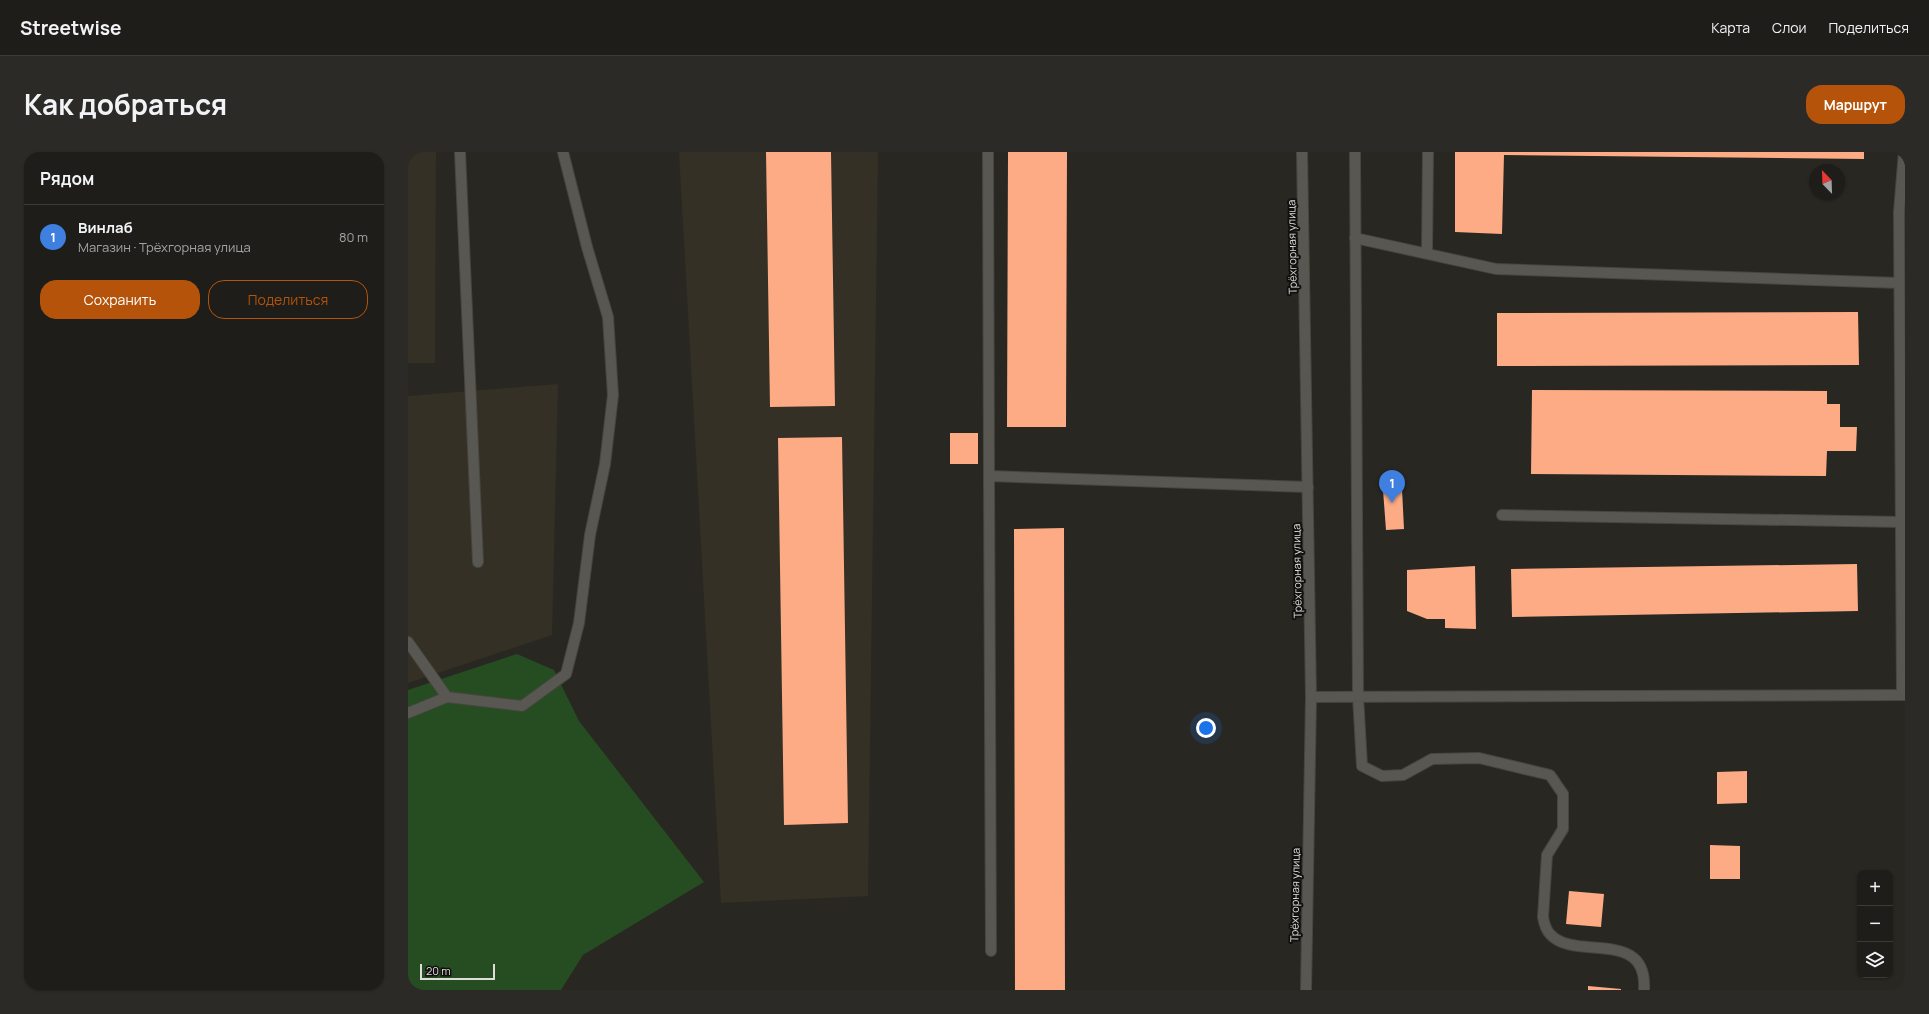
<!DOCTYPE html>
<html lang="ru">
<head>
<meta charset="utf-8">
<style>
  :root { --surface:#1f1d1a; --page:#2c2a27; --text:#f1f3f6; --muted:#a1a2a2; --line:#3c3b39; --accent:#b45309 }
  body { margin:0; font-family:Manrope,sans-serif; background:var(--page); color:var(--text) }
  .controls { position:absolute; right:12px; bottom:12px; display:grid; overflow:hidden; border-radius:8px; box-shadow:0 1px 3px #0004 }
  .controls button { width:36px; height:36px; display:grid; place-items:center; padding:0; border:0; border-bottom:1px solid var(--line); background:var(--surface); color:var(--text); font:20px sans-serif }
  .compass { position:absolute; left:1401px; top:12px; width:36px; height:36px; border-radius:50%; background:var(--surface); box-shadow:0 1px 3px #0004; rotate:337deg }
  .scale { position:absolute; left:12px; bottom:10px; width:75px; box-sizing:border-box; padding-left:4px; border:2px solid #deddda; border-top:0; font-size:11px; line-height:14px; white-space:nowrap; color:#deddda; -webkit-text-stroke:3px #11100e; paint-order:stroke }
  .you { position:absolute; left:798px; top:576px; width:14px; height:14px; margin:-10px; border:3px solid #fff; border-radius:50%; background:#1a73e8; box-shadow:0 0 0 6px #1a73e833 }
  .badge { display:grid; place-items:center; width:26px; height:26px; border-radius:50%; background:var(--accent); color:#fff; font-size:13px; font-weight:700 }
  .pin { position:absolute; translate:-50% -33px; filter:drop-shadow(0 1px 2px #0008) }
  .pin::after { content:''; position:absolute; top:21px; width:14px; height:12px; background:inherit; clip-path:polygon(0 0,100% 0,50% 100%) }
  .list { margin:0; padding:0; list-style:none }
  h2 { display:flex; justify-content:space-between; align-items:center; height:52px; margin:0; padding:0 16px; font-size:17px }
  h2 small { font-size:13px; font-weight:400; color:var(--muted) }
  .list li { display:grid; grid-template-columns:26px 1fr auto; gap:12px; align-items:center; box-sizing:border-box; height:64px; padding:0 16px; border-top:1px solid var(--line) }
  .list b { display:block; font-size:15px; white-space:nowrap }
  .list p { margin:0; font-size:13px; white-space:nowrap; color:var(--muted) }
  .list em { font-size:13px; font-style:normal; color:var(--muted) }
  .actions { display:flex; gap:8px; padding:12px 16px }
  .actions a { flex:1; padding:9px 0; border:1px solid var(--accent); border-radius:16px; text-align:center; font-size:14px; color:var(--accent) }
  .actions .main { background:var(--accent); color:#fff }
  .icon { flex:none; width:22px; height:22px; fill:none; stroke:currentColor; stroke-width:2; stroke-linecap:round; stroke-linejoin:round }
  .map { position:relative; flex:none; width:1497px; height:838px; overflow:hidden; border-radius:16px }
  header { display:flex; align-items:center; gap:24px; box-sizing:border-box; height:56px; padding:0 20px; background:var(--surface); border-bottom:1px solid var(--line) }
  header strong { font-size:19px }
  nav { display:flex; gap:22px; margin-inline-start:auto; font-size:14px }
  .intro { display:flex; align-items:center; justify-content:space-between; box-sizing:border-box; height:96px; padding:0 24px }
  h1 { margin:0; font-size:28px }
  .button { padding:10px 18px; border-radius:16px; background:var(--accent); color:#fff; font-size:14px; font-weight:700 }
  main { display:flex; gap:24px; padding:0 24px }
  aside { flex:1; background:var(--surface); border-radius:16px; box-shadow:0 1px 3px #0004 }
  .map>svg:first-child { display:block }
  .built { fill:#343025 }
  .green { fill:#264c22 }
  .building { fill:#fdab84 }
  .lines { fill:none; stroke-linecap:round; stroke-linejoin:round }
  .lane-casing { stroke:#474541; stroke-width:12 }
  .street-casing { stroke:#474541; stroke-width:12 }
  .secondary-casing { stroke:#474541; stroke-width:12 }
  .lane { stroke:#595751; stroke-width:10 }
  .street { stroke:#595751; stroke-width:10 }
  .secondary { stroke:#595751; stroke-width:10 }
  .labels { text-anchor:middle; stroke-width:4; stroke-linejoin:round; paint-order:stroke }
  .street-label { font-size:11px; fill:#deddda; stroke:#11100e }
</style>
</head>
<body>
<header>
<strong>Streetwise</strong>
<nav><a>Карта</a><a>Слои</a><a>Поделиться</a></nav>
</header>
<div class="intro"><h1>Как добраться</h1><a class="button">Маршрут</a></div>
<main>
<aside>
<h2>Рядом<small></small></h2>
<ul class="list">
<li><span class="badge" style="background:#3f7fe0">1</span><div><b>Винлаб</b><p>Магазин · Трёхгорная улица</p></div><em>80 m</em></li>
</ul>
<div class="actions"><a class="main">Сохранить</a><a>Поделиться</a></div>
</aside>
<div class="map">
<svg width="1497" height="838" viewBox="0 0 1497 838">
  <rect width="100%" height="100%" fill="#292722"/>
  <path class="built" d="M0 0H28L27 211H0Z
    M271 0H470L460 744 313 751Z
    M150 232 144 483 0 531V244Z"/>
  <path class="green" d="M109 502 146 518 171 569 296 730 175 803 153 838H0V538Z"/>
  <path class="building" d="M358 0H423L427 254 362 255Z
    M600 0H659L658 275H599Z
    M1047 0H1456V7L1096 3 1094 82 1047 80Z
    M1450 160 1451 213 1089 214V161Z
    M1124 238 1419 239V252H1432V275H1449L1448 299H1419L1418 324 1123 322Z
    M542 281H570V312H542Z
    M434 285 440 671 376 673 370 286Z
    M994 337 996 377 978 378 975 338Z
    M656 376 657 838H607L606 377Z
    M1449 412 1450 459 1104 465 1103 417Z
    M1067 414 1068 477 1037 476V467H1019L999 459V418Z
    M1339 619V651L1309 652V620Z
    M1302 693 1332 694V727H1302Z
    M1161 739 1196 742 1193 775 1158 772Z
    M1180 834 1213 837V838H1180Z"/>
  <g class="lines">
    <g class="lane-casing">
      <path id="lane" d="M52 0 70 410
        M580 0 581 324
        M947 86 1088 117 1491 131
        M1019 101 1020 0
        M1094 363 1493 370
        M1494 543 1491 60 1496 0
        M583 799 581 324 900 335"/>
    </g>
    <g class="street-casing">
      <path id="street" d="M947 0 950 544 954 614 974 624 995 623 1024 607 1071 606 1142 623 1155 642V677L1139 703 1135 765C1136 771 1138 778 1142 782 1166 810 1240 775 1236 838
        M0 490 39 545
        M903 545 1497 543
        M0 561 39 545 114 554 158 522 171 471 182 383 197 312 205 243 200 165 179 95 155 0"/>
    </g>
    <g class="secondary-casing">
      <path id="secondary" d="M894 0 903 545 898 838"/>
    </g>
    <use href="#lane" class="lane"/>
    <use href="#street" class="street"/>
    <use href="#secondary" class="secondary"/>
  </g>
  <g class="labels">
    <g class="street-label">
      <text transform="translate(884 95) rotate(-91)" y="4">Трёхгорная улица</text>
      <text transform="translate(889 419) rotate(-91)" y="4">Трёхгорная улица</text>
      <text transform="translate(887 743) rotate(-89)" y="4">Трёхгорная улица</text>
    </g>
  </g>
</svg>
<div class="controls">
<button>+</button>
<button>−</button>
<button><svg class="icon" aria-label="layers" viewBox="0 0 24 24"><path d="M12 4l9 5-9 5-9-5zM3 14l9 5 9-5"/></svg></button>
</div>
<svg class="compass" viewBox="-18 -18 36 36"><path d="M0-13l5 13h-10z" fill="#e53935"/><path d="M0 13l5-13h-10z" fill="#a1a2a2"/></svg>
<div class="scale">20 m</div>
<div class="you"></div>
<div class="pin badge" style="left:984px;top:351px;background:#3f7fe0">1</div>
</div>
</main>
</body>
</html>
